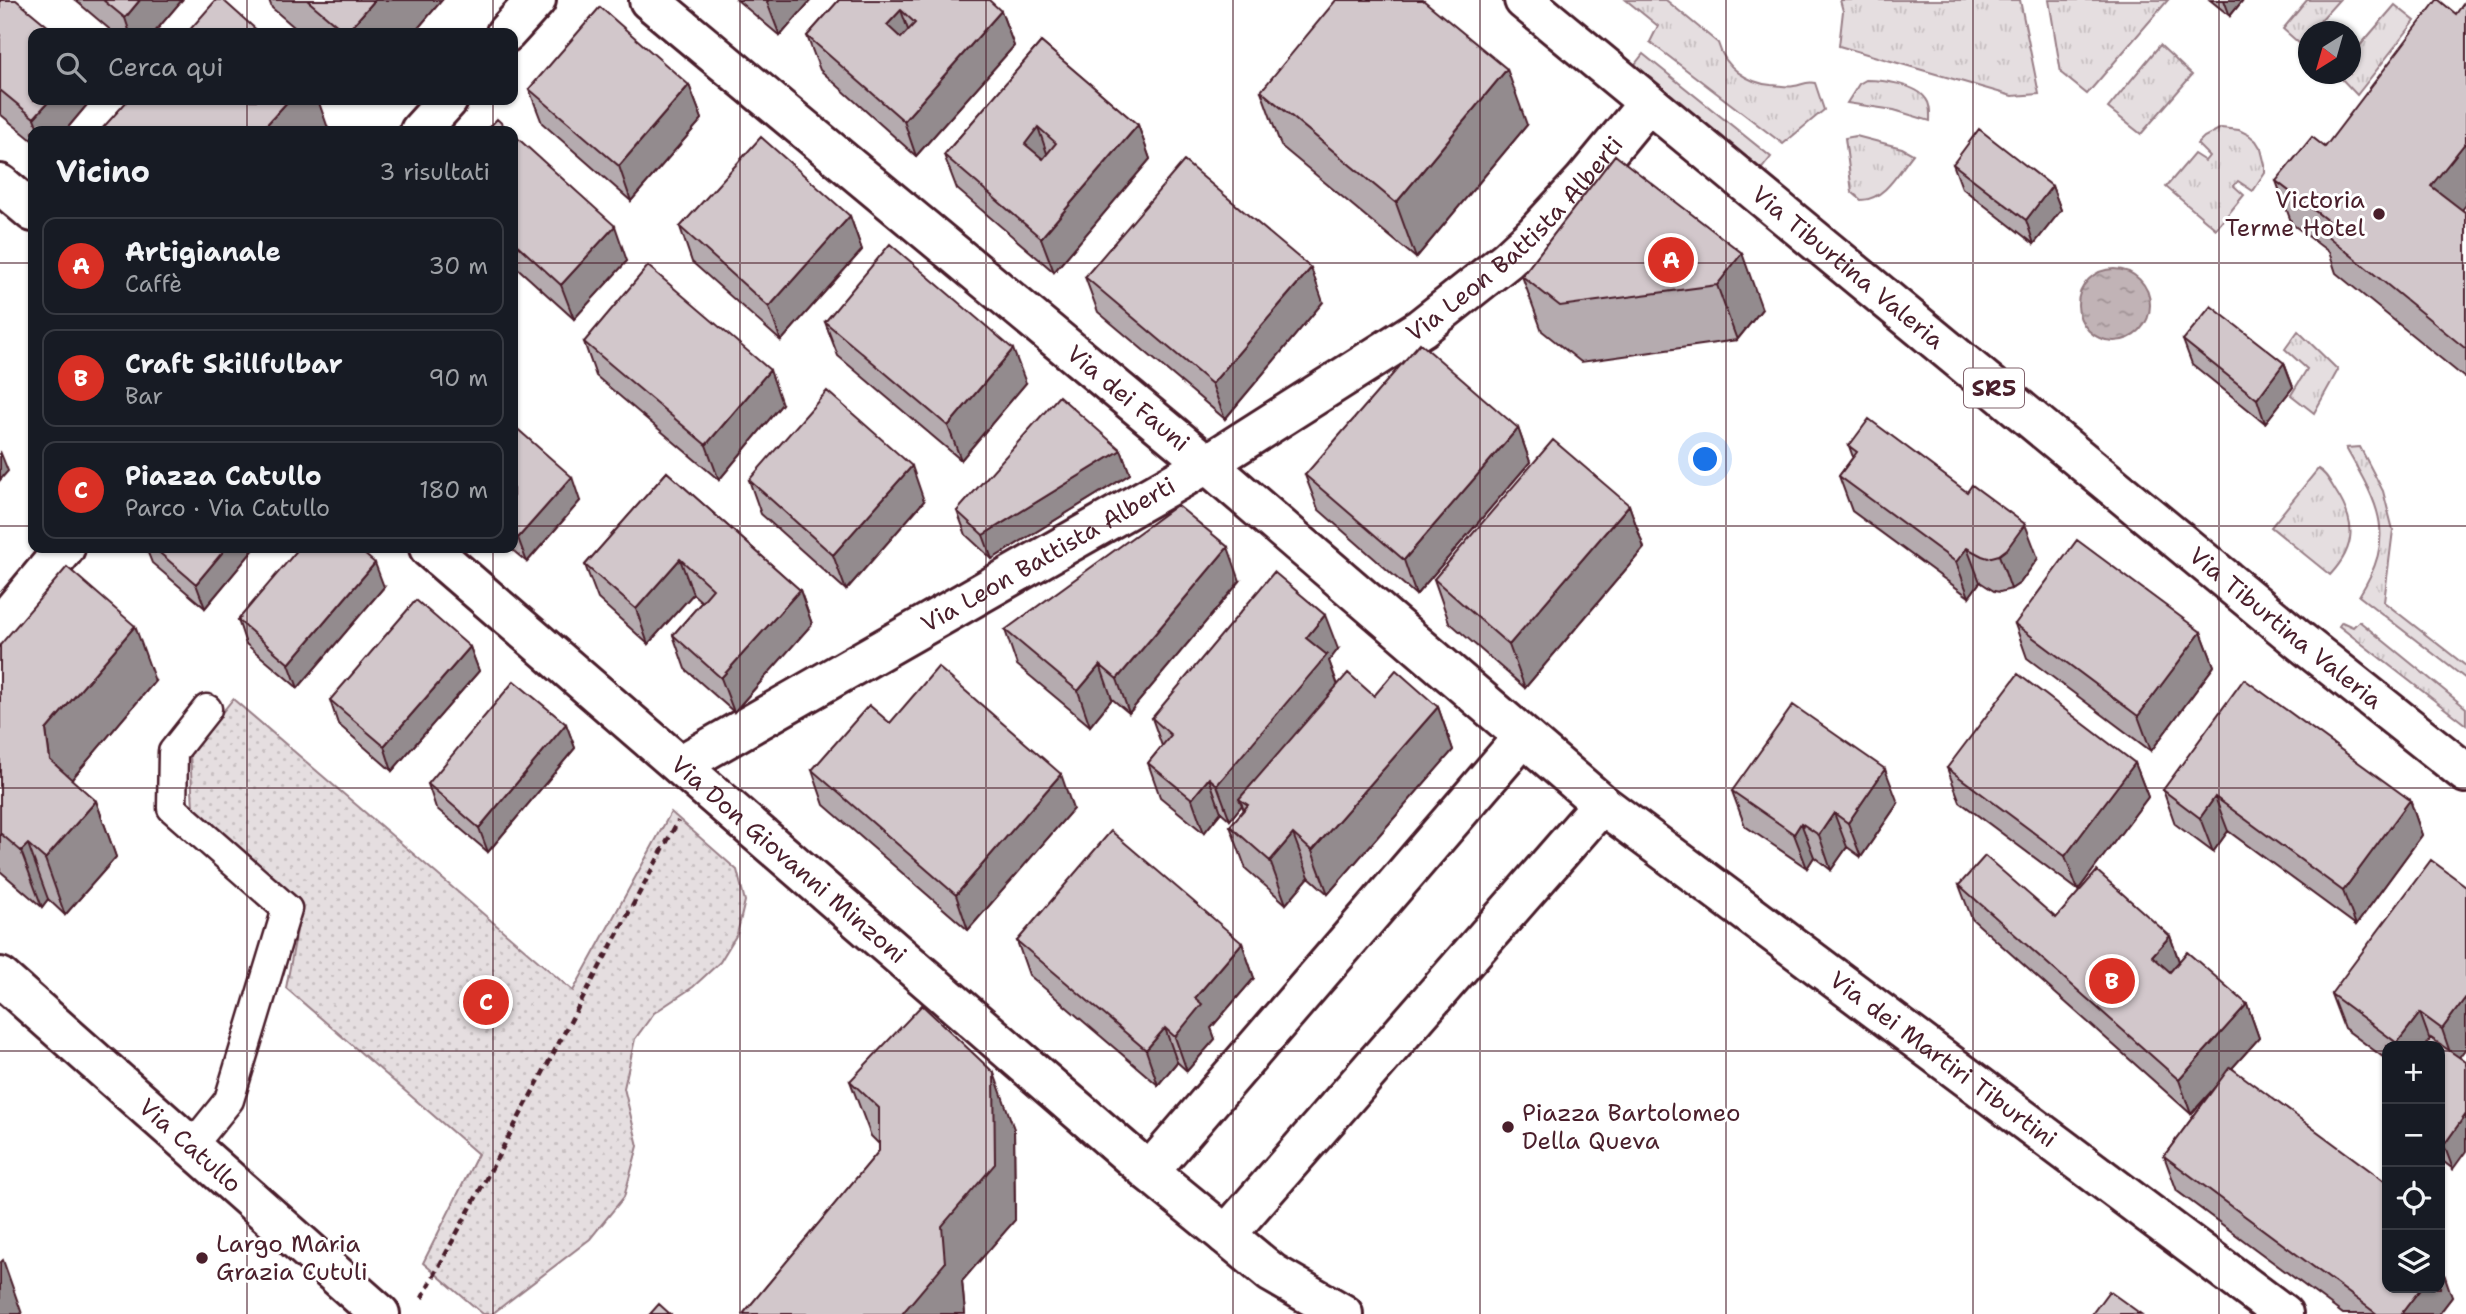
<!DOCTYPE html>
<html lang="it">
<head>
<meta charset="utf-8">
<style>
  :root { --surface:#171b24; --page:#20242c; --text:#f1f3f6; --muted:#9ea1a6; --line:#363941; --accent:#d93025 }
  body { margin:0; font-family:"Shantell Sans",sans-serif; background:var(--page); color:var(--text) }
  .controls { position:absolute; right:21px; bottom:21px; display:grid; overflow:hidden; border-radius:14px; box-shadow:0 2px 5px #0004 }
  .controls button { width:63px; height:63px; display:grid; place-items:center; padding:0; border:0; border-bottom:2px solid var(--line); background:var(--surface); color:var(--text); font:35px sans-serif }
  .compass { position:absolute; left:2298px; top:21px; width:63px; height:63px; border-radius:50%; background:var(--surface); box-shadow:0 2px 5px #0004; rotate:217deg }
  .you { position:absolute; left:1706px; top:460px; width:24px; height:24px; margin:-18px; border:5px solid #fff; border-radius:50%; background:#1a73e8; box-shadow:0 0 0 10px #1a73e833 }
  .badge { display:grid; place-items:center; width:46px; height:46px; border-radius:50%; background:var(--accent); color:#fff; font-size:23px; font-weight:700 }
  .pin { position:absolute; translate:-50% -50%; border:4px solid #fff; box-shadow:0 2px 7px #0006 }
  .list { margin:0; padding:0; list-style:none }
  h2 { display:flex; justify-content:space-between; align-items:center; height:91px; margin:0; padding:0 28px; font-size:30px }
  h2 small { font-size:23px; font-weight:400; color:var(--muted) }
  .list li { display:grid; grid-template-columns:46px 1fr auto; gap:21px; align-items:center; box-sizing:border-box; height:98px; margin:0 14px 14px; padding:0 14px; border:2px solid var(--line); border-radius:14px }
  .list b { display:block; font-size:26px; white-space:nowrap }
  .list p { margin:0; font-size:23px; white-space:nowrap; color:var(--muted) }
  .list em { font-size:23px; font-style:normal; color:var(--muted) }
  .icon { flex:none; width:38px; height:38px; fill:none; stroke:currentColor; stroke-width:2; stroke-linecap:round; stroke-linejoin:round }
  .map { position:relative; flex:none; width:2466px; height:1314px; overflow:hidden }
  .search { position:absolute; background:var(--surface); box-shadow:0 2px 5px #0004; left:28px; top:28px; width:490px; height:77px; display:flex; align-items:center; gap:18px; box-sizing:border-box; padding:0 24px; border-radius:14px; color:var(--muted); font-size:26px }
  .panel { position:absolute; background:var(--surface); box-shadow:0 2px 5px #0004; left:28px; top:126px; width:490px; height:427px; border-radius:14px }
  .map>svg:first-child { display:block }
  .grass { fill:url(#grass-tufts); stroke:#987e86; stroke-width:2 }
  .park { fill:url(#park-dots); stroke:#987e86; stroke-width:2 }
  .water { fill:url(#water-ripples); stroke:#91787e; stroke-width:2 }
  .lines { fill:none; stroke-linecap:round; stroke-linejoin:round }
  .service-casing { stroke:#4a1f2b; stroke-width:33 }
  .minor-casing { stroke:#4a1f2b; stroke-width:44 }
  .primary-casing { stroke:#4a1f2b; stroke-width:44 }
  .path { stroke:#4a1f2b; stroke-width:4.5; stroke-dasharray:7 5; stroke-linecap:butt }
  .service { stroke:#fff; stroke-width:28 }
  .minor { stroke:#fff; stroke-width:38 }
  .primary { stroke:#fff; stroke-width:38 }
  .wall { fill:#b5abaf; stroke:#4a1f2b; stroke-width:2 }
  .shaded-wall { fill:#938b8e; stroke:#4a1f2b; stroke-width:2 }
  .building { fill:#d2c7cb; stroke:#4a1f2b; stroke-width:2; fill-rule:evenodd }
  .grid { fill:none; stroke:#4a1f2b; stroke-width:2; stroke-opacity:0.55 }
  .poi-dot { fill:#4a1f2b; stroke:#fff; stroke-width:2.5 }
  .labels { text-anchor:middle; stroke-width:6; stroke-linejoin:round; paint-order:stroke }
  .shield { fill:#fff; stroke:#80626b; stroke-width:2 }
  .shield-label { font-size:23px; font-weight:bold; fill:#4a1f2b }
  .poi-label { font-size:24px; fill:#4a1f2b; stroke:#fff; text-anchor:start }
  .street-label { font-size:24px; fill:#4a1f2b; stroke:#fff }
</style>
</head>
<body>
<div class="map">
<svg width="2466" height="1314" viewBox="0 0 2466 1314">
  <defs>
    <pattern id="grass-tufts" width="24" height="20" patternUnits="userSpaceOnUse" patternTransform="scale(1.75)"><rect width="24" height="20" fill="#e5dee0"/><path d="M3 7l-1-3M5 7V3M7 7l1-3M15 17l-1-3M17 17v-4M19 17l1-3" fill="none" stroke="#c6bec0"/></pattern>
    <pattern id="park-dots" width="8" height="8" patternUnits="userSpaceOnUse" patternTransform="scale(1.75)"><rect width="8" height="8" fill="#e5dee0"/><path d="M2 2h.1M6 6h.1" fill="none" stroke="#c6bec0" stroke-width="1.8" stroke-linecap="round"/></pattern>
    <pattern id="water-ripples" width="26" height="14" patternUnits="userSpaceOnUse" patternTransform="scale(1.75)"><rect width="26" height="14" fill="#c1b3b6"/><path d="M2 4q2-2 4 0t4 0M15 11q2-2 4 0t4 0" fill="none" stroke="#9f9194"/></pattern>
  </defs>
  <rect width="100%" height="100%" fill="#fff"/>
  <filter id="ink" filterUnits="userSpaceOnUse"><feTurbulence type="fractalNoise" baseFrequency=".0143" numOctaves="2"/><feDisplacementMap in="SourceGraphic" scale="14" xChannelSelector="R" yChannelSelector="G"/><feConvolveMatrix kernelMatrix="1 2 1 2 8 2 1 2 1" color-interpolation-filters="sRGB"/></filter>
  <g filter="url(#ink)">
    <path class="grass" d="M1626 0H1666L1718 43C1725 68 1748 83 1771 85 1779 85 1786 88 1794 86 1802 85 1806 81 1815 83L1824 110 1783 144 1650 42 1658 26Z
      M1840 0H2020L2039 94 2012 96 1839 46 1843 11Z
      M2049 0H2168L2087 94 2061 73Z
      M2307 0H2339L2311 31 2308 32 2300 44 2283 29Z
      M2395 5 2415 21 2357 95 2337 74H2350L2351 56Z
      M2160 45 2192 75 2141 134 2108 108Z
      M1643 54 1771 157 1759 172 1632 68Z
      M1866 80C1883 80 1916 84 1926 99 1931 105 1930 114 1930 121L1894 110 1847 103 1859 84Z
      M2221 128 2239 130 2249 135 2256 141 2261 149 2265 165V173L2253 191 2238 181 2234 186 2244 195 2216 229 2166 187 2194 154 2205 161 2209 156 2197 144 2204 137Z
      M1856 136 1902 148 1913 154C1899 171 1885 200 1861 200L1852 192 1845 138Z
      M2298 331 2338 370 2314 413 2291 395 2307 369 2285 349Z
      M2360 447 2383 491 2393 530 2384 602 2466 666V679L2359 596C2398 535 2378 504 2346 448Z
      M2318 469C2326 473 2330 482 2335 490 2356 522 2357 546 2330 575L2271 527Z
      M2359 621 2466 708V725L2339 626 2342 622 2353 627Z"/>
    <path class="park" d="M233 699 573 991 671 812 737 870 745 901 737 934 720 962 693 987 654 1013 635 1039 624 1088 638 1146 624 1197 590 1239 492 1314H483L423 1263 478 1154 286 988 302 904 193 807 190 753Z"/>
    <path class="water" d="M2078 305a36 36 0 1 1 72 0a36 36 0 1 1-72 0Z"/>
    <g class="lines">
      <g class="service-casing">
        <path id="service" d="M191 1147 229 1100 287 909 172 808 173 752 207 709"/>
      </g>
      <g class="minor-casing">
        <g id="minor">
          <path id="s1" d="M649 0 1207 464 1602 804 2283 1314"/>
          <path d="M506 33 536 0"/>
          <path d="M420 131 448 100"/>
          <path d="M0 184 33 212"/>
          <path id="s2" d="M429 548 1149 1172"/>
          <path d="M0 626 65 548"/>
          <path d="M1523 737 1149 1172 1226 1235 1602 804"/>
          <path id="s3" d="M680 765 1207 464 1421 328 1507 260 1535 234 1583 182 1648 103"/>
          <path id="s4" d="M0 977 380 1314"/>
          <path d="M1226 1235 1272 1273 1343 1314"/>
        </g>
      </g>
      <g class="primary-casing">
        <g id="primary">
          <path id="s5" d="M1524 0 2300 641 2466 773"/>
        </g>
      </g>
      <path class="path" d="M422 1298 678 821"/>
      <use href="#service" class="service"/>
      <use href="#minor" class="minor"/>
      <use href="#primary" class="primary"/>
    </g>
    <path class="wall" d="M0 0 91 100 65 131H33V141L0 114Z
      M75 0H182L154 33H114Z
      M269 0H442L414 33H301L272 8Z
      M737 0H811L780 36Z
      M839 0 1001 11 1014 46 916 156 820 70 807 36Z
      M2210 0H2243L2230 16Z
      M1041 42 1138 125 1150 159 1054 272 957 189 944 155Z
      M689 85 702 119 631 201 542 123 529 89Z
      M1261 91 1527 125 1416 258 1281 146Z
      M513 134 627 261 574 319 513 264Z
      M1615 155 1762 309 1737 340 1581 362 1542 331 1522 276Z
      M1953 164 2052 186 2061 210 2034 244 1962 188Z
      M2276 181 2462 210 2466 213V379L2336 273 2329 252 2292 224Z
      M850 216 862 250 781 341 692 262 680 227Z
      M1085 277 1323 302 1225 419 1098 312Z
      M825 322 1026 383 961 460 838 356Z
      M2183 340 2284 363 2293 387 2265 423 2192 364Z
      M584 342 782 404 719 480 596 376Z
      M513 425 580 501 527 562 510 548H513Z
      M1518 428 1530 462 1416 595 1318 509 1305 475Z
      M1849 446 2038 558 2020 583 2011 589 2000 592 1994 591 1980 582 1969 597 1852 511 1839 476 1853 457Z
      M1121 450 1130 474 992 559 966 535 957 511Z
      M667 472 800 590 812 624 734 712 685 669 673 635 702 602 693 594 648 644 598 599 585 565Z
      M749 480 924 501 846 590 761 514Z
      M1629 505 1644 548 1525 688 1449 622 1434 579Z
      M146 548H255L205 608 152 563Z
      M1240 581 1129 713 1112 699 1090 726 1017 665 1005 630Z
      M384 587 298 688 246 644 238 620Z
      M2015 624 2201 632 2214 666 2151 751 2027 658Z
      M0 645 155 681 71 780 96 801 116 857 65 915 48 899 42 907 0 871Z
      M470 647 479 671 392 771 338 724 330 700Z
      M1338 649 1329 661 1338 685 1374 696 1438 707 1453 750 1328 894 1309 877 1286 904 1246 869 1230 826 1244 811 1242 805 1230 820 1221 812 1204 833 1160 797 1148 763 1162 746 1152 718Z
      M566 724 575 748 488 852 436 808 428 784Z
      M2135 763 2148 797 2078 890 1960 802 1947 768Z
      M812 770 1073 809 968 930 824 805Z
      M2163 790 2410 800 2422 835 2356 925 2228 831 2213 852 2175 824Z
      M1732 791 1898 803 1861 857 1847 847 1831 870 1814 857 1807 868 1745 826Z
      M1959 885 2056 918 2170 936 2179 961 2247 1004 2259 1038 2232 1068 2452 1297 2439 1314H2343L2177 1191 2164 1156 2215 1087 2191 1114 1972 919Z
      M2466 886V1048L2459 1057 2453 1169 2440 1159V1046H2387V1060L2344 1028 2331 994Z
      M1017 941 1242 943 1254 978 1211 1028 1215 1039 1187 1071 1177 1062 1158 1085 1029 975Z
      M850 1081 1014 1129 1015 1220 962 1281 965 1314H743L879 1151V1144L871 1136Z"/>
    <path class="shaded-wall" d="M140 0H182L154 33H130L125 18Z
      M375 0H442L414 33H346Z
      M769 0H811L780 36 767 2Z
      M2224 0H2243L2230 16Z
      M901 10 913 44 899 59 887 25Z
      M1001 11 1014 46 916 156 904 121Z
      M1507 69 1527 125 1416 258 1396 203Z
      M689 85 702 119 631 201 619 166Z
      M50 100H91L65 131H39L34 118Z
      M289 100H318L329 131H261Z
      M1138 125 1150 159 1054 272 1041 238Z
      M1038 127 1050 162 1037 178 1025 144Z
      M2466 142V205L2447 229 2431 186Z
      M2052 186 2061 210 2034 244 2026 220Z
      M850 216 862 250 781 341 769 307Z
      M615 226 627 261 574 319 561 285Z
      M1742 253 1762 309 1737 340 1717 285Z
      M1311 268 1323 302 1225 419 1212 384Z
      M1013 349 1026 383 961 460 948 426Z
      M2284 363 2293 387 2265 423 2257 399Z
      M770 370 782 404 719 480 706 445Z
      M1518 428 1530 462 1416 595 1404 560Z
      M1121 450 1130 474 992 559 983 535Z
      M0 451 8 471 0 480Z
      M912 466 924 501 846 590 833 555Z
      M572 477 580 501 527 562 518 538Z
      M1629 505 1644 548 1525 688 1509 645Z
      M2025 524 2038 558 2020 583 2011 589 1999 555Z
      M1228 547 1240 581 1129 713 1117 679Z
      M226 548H255L205 608 196 584Z
      M1967 548 1980 582 1969 597 1956 562Z
      M680 559 693 594 648 644 636 609Z
      M375 563 384 587 298 688 289 664Z
      M800 590 812 624 734 712 721 678Z
      M1325 615 1338 649 1329 661 1339 689 1239 799 1242 805 1230 820 1217 785 1306 638Z
      M135 626 155 681 66 786 50 760 46 730Z
      M2201 632 2214 666 2151 751 2138 716Z
      M470 647 479 671 392 771 384 746Z
      M1100 665 1112 699 1090 726 1078 691Z
      M1438 707 1453 750 1328 894 1312 851Z
      M566 724 575 748 488 852 479 828Z
      M2135 763 2148 797 2078 890 2065 856Z
      M1885 769 1898 803 1861 857 1848 823Z
      M1061 774 1073 809 968 930 956 895Z
      M1209 778 1221 812 1204 833 1192 799Z
      M2215 797 2228 831 2213 852 2200 818Z
      M2410 800 2422 835 2356 925 2343 891Z
      M96 801 116 857 65 915 45 859Z
      M1834 813 1847 847 1831 870 1819 835Z
      M1801 823 1814 857 1807 868 1794 834Z
      M1293 834 1309 877 1286 904 1270 861Z
      M28 844 48 899 42 907 21 851Z
      M2170 936 2182 970 2164 990 2152 956Z
      M1242 943 1254 978 1211 1028 1215 1039 1187 1071 1175 1037 1195 998Z
      M2466 997V1048L2454 1064 2442 1029Z
      M2247 1004 2259 1038 2191 1114 2179 1080Z
      M2420 1013 2432 1046H2399L2397 1043Z
      M1165 1028 1177 1062 1158 1085 1146 1050Z
      M994 1073 1014 1129 1015 1220 962 1281 965 1314H902L942 1226Z
      M2466 1114V1151L2453 1169 2444 1145Z
      M3 1260 22 1314H0V1263Z
      M2440 1262 2452 1297 2439 1314H2401L2421 1288H2440Z"/>
    <path class="building" d="M0 0H16L56 33H33V100H50L34 118 0 90Z
      M103 0H140L125 18Z
      M216 0H223L260 33H187Z
      M307 0H375L346 33Z
      M839 0H989L1001 11 904 121 807 36ZM901 10 915 23 901 38 887 25Z
      M1336 0H1423L1507 69 1396 203 1261 91Z
      M2437 0H2439L2456 14 2466 0V142L2431 186 2466 213V349L2320 230 2328 221 2276 181 2312 137 2325 147Z
      M600 7 689 85 619 166 529 89Z
      M1041 42 1138 125 1041 238 944 155ZM1038 127 1056 143 1043 159 1025 144Z
      M128 100H289L261 131H100Z
      M497 119 510 131H486Z
      M1979 129 2052 186 2026 220 1953 164Z
      M513 134 615 226 561 285 513 241Z
      M761 137 850 216 769 307 680 227Z
      M1615 155 1742 253 1717 285 1560 306 1522 276Z
      M1184 161 1311 268 1212 384 1085 277Z
      M890 244 1013 349 948 426 825 322Z
      M648 266 770 370 706 445 584 342Z
      M2211 306 2284 363 2257 399 2183 340Z
      M1420 343 1518 428 1404 560 1305 475Z
      M827 391 912 466 833 555 749 480Z
      M1059 396 1121 450 983 535 957 511Z
      M1869 419 1967 492 1972 485 2025 524 2007 549 1999 555 1988 558 1982 556 1967 548 1956 562 1839 476 1857 452 1849 446Z
      M513 425 572 477 518 538 513 533Z
      M1553 440 1629 505 1509 645 1434 579Z
      M667 472 800 590 721 678 673 635 713 589 680 559 636 609 585 565Z
      M1177 505 1228 547 1117 679 1100 665 1078 691 1005 630Z
      M2077 540 2201 632 2138 716 2015 624Z
      M154 548H226L196 584Z
      M299 548H357L375 563 289 664 238 620Z
      M67 567 135 626 46 730 50 760 96 801 45 859 28 844 21 851 0 833V645Z
      M1274 572 1325 615 1306 638 1327 655 1217 785 1209 778 1192 799 1148 763 1171 735 1152 718Z
      M416 600 470 647 384 746 330 700Z
      M938 667 1061 774 956 895 812 770 869 705 890 723Z
      M1396 670 1438 707 1312 851 1293 834 1270 861 1230 826 1248 805 1239 799 1348 673 1374 696Z
      M2018 674 2135 763 2065 856 1947 768Z
      M2244 679 2410 800 2343 891 2215 797 2200 818 2163 790Z
      M514 681 566 724 479 828 428 784Z
      M1793 705 1885 769 1848 823 1834 813 1819 835 1801 823 1794 834 1732 791Z
      M1111 831 1242 943 1195 998 1202 1004 1175 1037 1165 1028 1146 1050 1017 941Z
      M1985 856 2056 918 2097 871 2170 936 2152 956 2170 972 2187 952 2247 1004 2179 1080 1959 885Z
      M2431 860 2466 886V997L2442 1029 2420 1013 2397 1043 2331 994Z
      M922 1005 994 1073 995 1164 942 1226 945 1263 902 1314H743L879 1151V1108L850 1081Z
      M2431 1038 2466 1062V1114L2444 1145 2440 1142V1046H2426Z
      M2230 1067 2387 1183V1288H2421L2401 1314H2377L2164 1156Z
      M2109 1291 2141 1314H2092Z
      M659 1304 670 1314H650Z"/>
  </g>
  <path class="grid" d="M247 0V33M493 0V33M740 0V1314M986 0V1314M1233 0V1314M1480 0V1314M1726 0V1314M1973 0V1314M2219 0V1314M247 100V131M493 100V131M0 263H33M513 263H2466M0 526H33M513 526H2466M247 548V1314M493 548V1314M0 788H2466M0 1051H2387M2440 1051H2466"/>
  <g class="poi-dot">
    <circle cx="2379" cy="214" r="7"/>
    <circle cx="1508" cy="1127" r="7"/>
    <circle cx="202" cy="1258" r="7"/>
  </g>
  <g class="labels">
    <rect class="shield" x="1964" y="368.5" width="60" height="39" rx="5"/>
    <g class="shield-label">
      <text x="1994" y="396">SR5</text>
    </g>
    <g class="poi-label">
      <text x="2365" y="208" text-anchor="end">Victoria<tspan x="2365" dy="28">Terme Hotel</tspan></text>
      <text x="1522" y="1121">Piazza Bartolomeo<tspan x="1522" dy="28">Della Queva</tspan></text>
      <text x="216" y="1252">Largo Maria<tspan x="216" dy="28">Grazia Cutuli</tspan></text>
    </g>
    <g class="street-label">
      <text dy="8" stroke="none"><textPath href="#s3" startOffset="990">Via Leon Battista Alberti</textPath></text>
      <text dy="8" stroke="none"><textPath href="#s5" startOffset="420">Via Tiburtina Valeria</textPath></text>
      <text dy="8" stroke="none"><textPath href="#s1" startOffset="623">Via dei Fauni</textPath></text>
      <text dy="8" stroke="none"><textPath href="#s3" startOffset="424">Via Leon Battista Alberti</textPath></text>
      <text dy="8" stroke="none"><textPath href="#s5" startOffset="987">Via Tiburtina Valeria</textPath></text>
      <text dy="8" stroke="none"><textPath href="#s2" startOffset="476">Via Don Giovanni Minzoni</textPath></text>
      <text dy="8" stroke="none"><textPath href="#s1" startOffset="1673">Via dei Martiri Tiburtini</textPath></text>
      <text dy="8" stroke="none"><textPath href="#s4" startOffset="254">Via Catullo</textPath></text>
    </g>
  </g>
</svg>
<div class="controls">
<button>+</button>
<button>−</button>
<button><svg class="icon" aria-label="locate" viewBox="0 0 24 24"><circle cx="12" cy="12" r="6"/><path d="M12 2v4M12 18v4M2 12h4M18 12h4"/></svg></button>
<button><svg class="icon" aria-label="layers" viewBox="0 0 24 24"><path d="M12 4l9 5-9 5-9-5zM3 14l9 5 9-5"/></svg></button>
</div>
<svg class="compass" viewBox="-18 -18 36 36"><path d="M0-13l5 13h-10z" fill="#e53935"/><path d="M0 13l5-13h-10z" fill="#9ea1a6"/></svg>
<div class="you"></div>
<div class="pin badge" style="left:1671px;top:260px">A</div>
<div class="pin badge" style="left:2112px;top:981px">B</div>
<div class="pin badge" style="left:486px;top:1002px">C</div>
<div class="search"><svg class="icon" aria-label="search" viewBox="0 0 24 24"><circle cx="10" cy="10" r="6"/><path d="M15 15l6 6"/></svg>Cerca qui</div>
<section class="panel">
<h2>Vicino<small>3 risultati</small></h2>
<ul class="list">
<li><span class="badge">A</span><div><b>Artigianale</b><p>Caffè</p></div><em>30 m</em></li>
<li><span class="badge">B</span><div><b>Craft Skillfulbar</b><p>Bar</p></div><em>90 m</em></li>
<li><span class="badge">C</span><div><b>Piazza Catullo</b><p>Parco · Via Catullo</p></div><em>180 m</em></li>
</ul>
</section>
</div>
</body>
</html>
